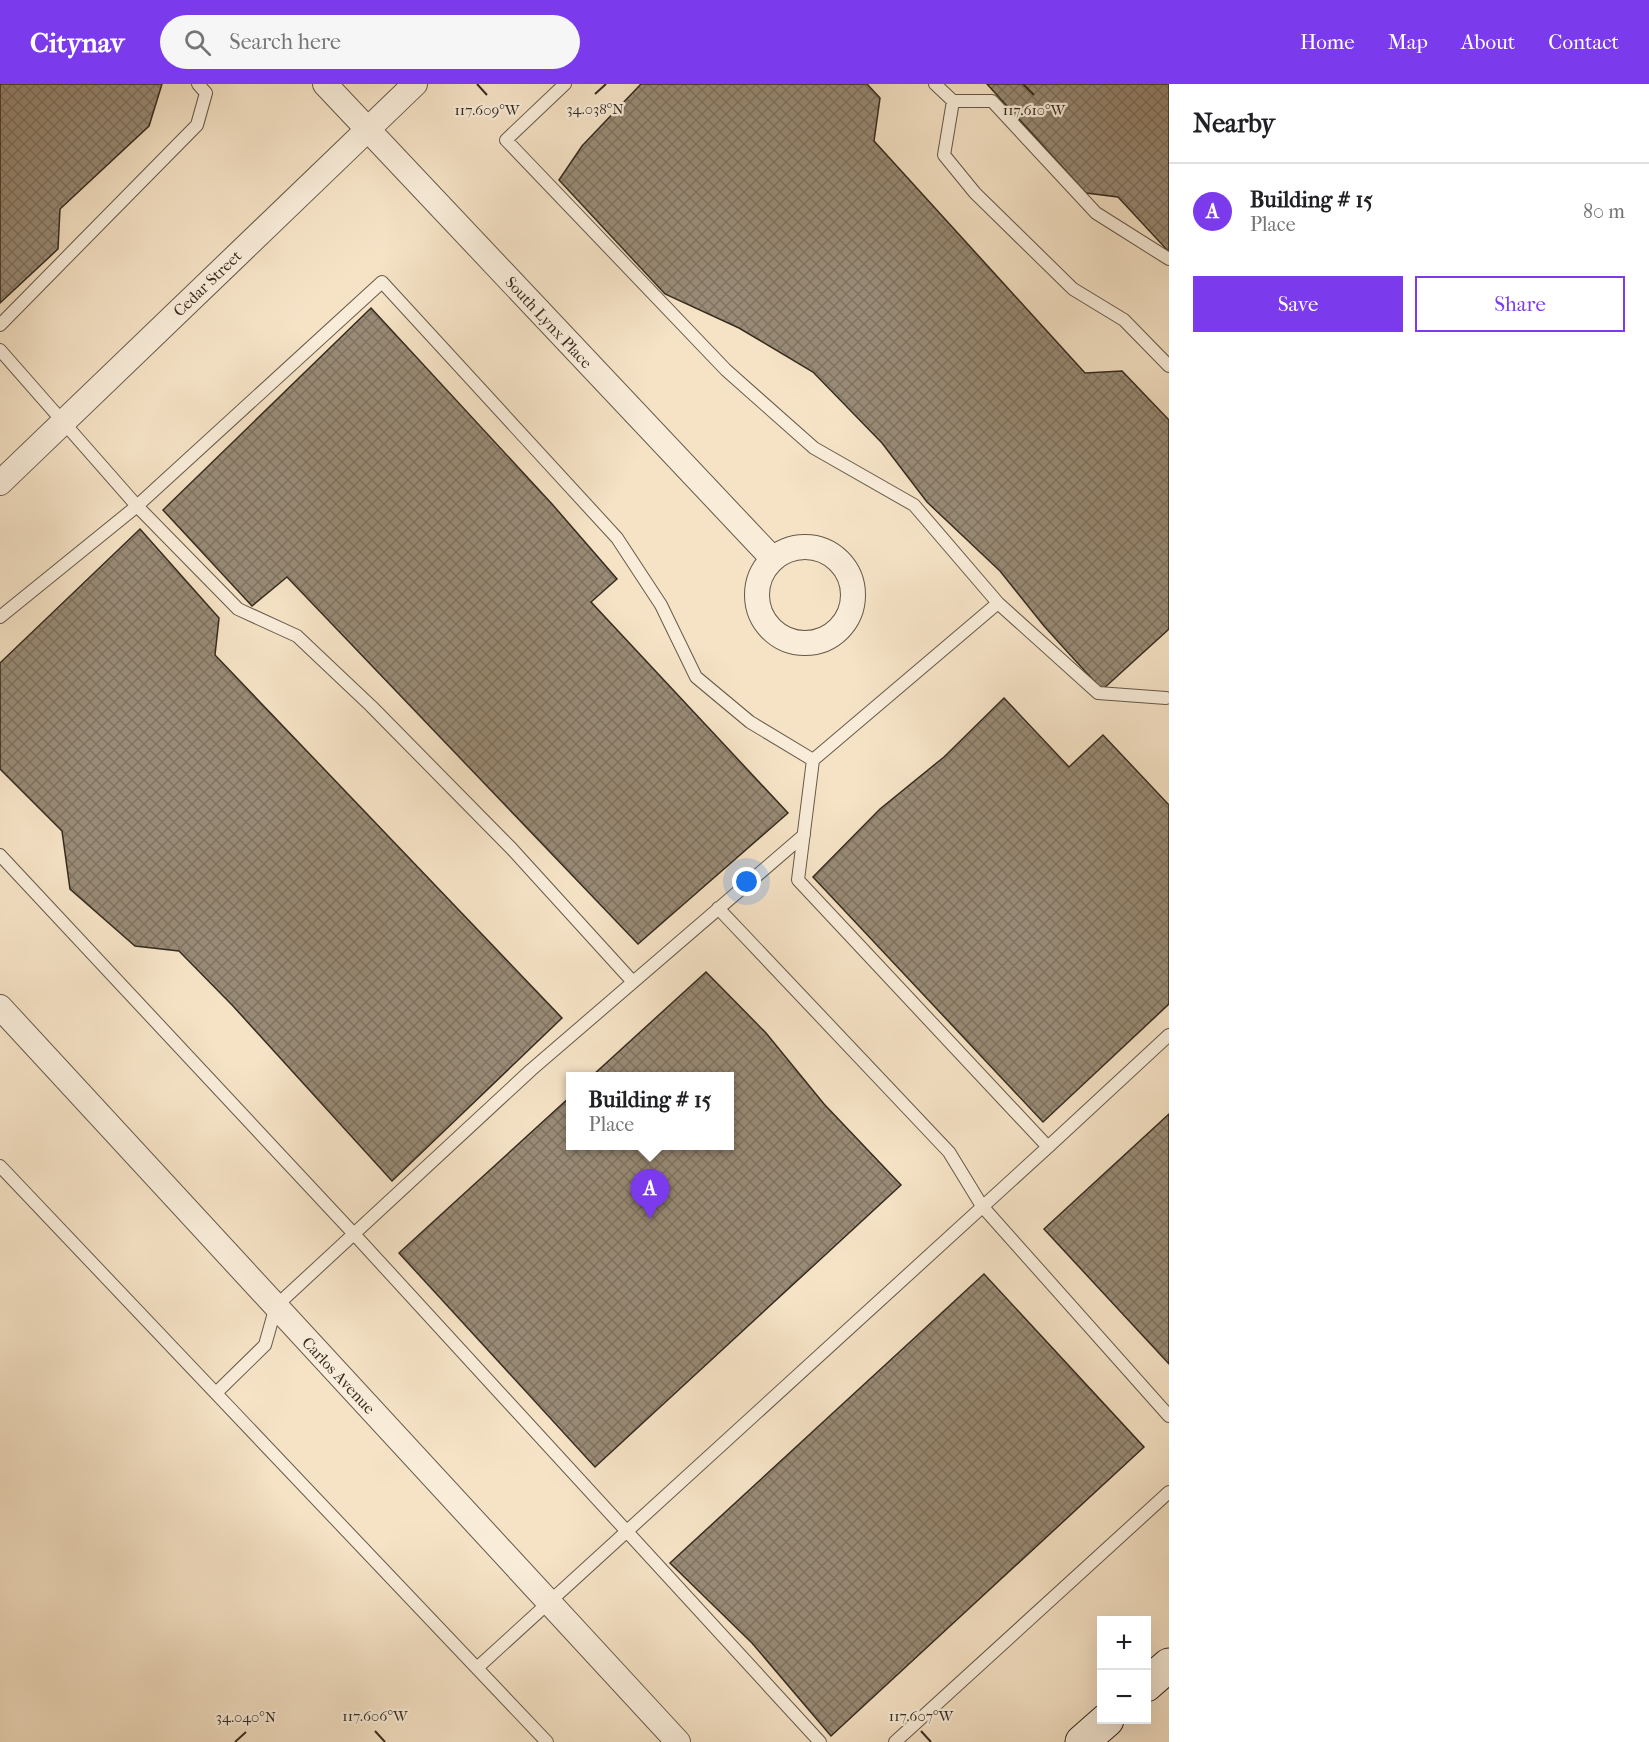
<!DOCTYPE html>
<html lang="en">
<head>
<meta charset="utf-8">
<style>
  :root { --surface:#fff; --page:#f6f6f6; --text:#202124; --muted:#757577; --line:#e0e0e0; --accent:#7c3aed }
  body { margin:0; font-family:"IM FELL French Canon",serif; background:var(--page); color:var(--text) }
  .controls { position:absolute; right:18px; bottom:18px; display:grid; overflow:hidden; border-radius:0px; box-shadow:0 6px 24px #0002 }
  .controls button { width:54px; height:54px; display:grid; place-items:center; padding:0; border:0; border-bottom:2px solid var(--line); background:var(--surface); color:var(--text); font:30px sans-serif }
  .you { position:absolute; left:747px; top:798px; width:21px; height:21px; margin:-15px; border:4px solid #fff; border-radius:50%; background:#1a73e8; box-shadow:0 0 0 9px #1a73e833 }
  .badge { display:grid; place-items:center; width:39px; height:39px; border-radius:50%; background:var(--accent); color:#fff; font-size:20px; font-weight:700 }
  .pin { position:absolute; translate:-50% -50px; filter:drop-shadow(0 2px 3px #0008) }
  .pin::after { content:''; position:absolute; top:32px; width:21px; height:18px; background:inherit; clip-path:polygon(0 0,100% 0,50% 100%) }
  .popup { position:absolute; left:566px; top:988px; width:168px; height:78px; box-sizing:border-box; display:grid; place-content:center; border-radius:0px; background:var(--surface); filter:drop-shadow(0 2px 4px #0005); font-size:20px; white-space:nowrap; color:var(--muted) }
  .popup b { font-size:22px; color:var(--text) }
  .popup::after { content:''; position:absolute; left:50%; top:100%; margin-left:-12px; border:12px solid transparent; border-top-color:var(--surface) }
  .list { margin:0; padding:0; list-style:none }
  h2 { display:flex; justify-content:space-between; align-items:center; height:78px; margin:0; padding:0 24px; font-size:26px }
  h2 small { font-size:20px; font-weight:400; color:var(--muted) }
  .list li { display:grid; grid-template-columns:39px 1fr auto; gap:18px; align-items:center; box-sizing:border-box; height:96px; padding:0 24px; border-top:2px solid var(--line) }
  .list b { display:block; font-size:22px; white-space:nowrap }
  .list p { margin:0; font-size:20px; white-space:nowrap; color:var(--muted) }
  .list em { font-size:20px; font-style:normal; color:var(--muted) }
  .actions { display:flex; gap:12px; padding:18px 24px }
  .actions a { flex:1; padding:14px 0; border:2px solid var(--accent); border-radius:0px; text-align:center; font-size:21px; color:var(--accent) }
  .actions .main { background:var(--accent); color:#fff }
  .icon { flex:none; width:33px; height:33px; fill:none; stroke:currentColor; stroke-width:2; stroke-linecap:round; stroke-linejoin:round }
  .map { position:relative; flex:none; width:1169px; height:1658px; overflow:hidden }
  header { display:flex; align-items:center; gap:36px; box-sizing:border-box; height:84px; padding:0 30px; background:var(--accent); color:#fff }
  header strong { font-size:28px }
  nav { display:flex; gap:33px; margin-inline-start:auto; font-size:21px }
  .search { width:420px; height:54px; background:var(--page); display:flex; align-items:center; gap:15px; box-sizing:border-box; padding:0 21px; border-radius:33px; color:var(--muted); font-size:22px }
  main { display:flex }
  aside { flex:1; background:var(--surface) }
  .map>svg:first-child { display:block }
  .building { fill:url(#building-cross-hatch); stroke:#352b1f; stroke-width:1.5 }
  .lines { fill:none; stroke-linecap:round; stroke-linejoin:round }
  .lane-casing { stroke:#655949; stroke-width:14 }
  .street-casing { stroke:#655949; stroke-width:26 }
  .secondary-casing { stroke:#352b1f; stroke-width:35 }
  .lane { stroke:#f9edda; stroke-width:12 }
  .street { stroke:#f9edda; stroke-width:24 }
  .secondary { stroke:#f9edda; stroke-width:33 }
  .ticks { fill:none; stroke:#352b1f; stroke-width:2 }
  .labels { text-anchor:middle; stroke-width:4.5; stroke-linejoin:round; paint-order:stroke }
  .street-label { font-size:16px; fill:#352b1f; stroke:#f9edda }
  .ticks-label { font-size:15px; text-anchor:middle; fill:#352b1f; stroke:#f9edda; stroke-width:4.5; stroke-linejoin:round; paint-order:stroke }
</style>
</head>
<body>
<header>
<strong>Citynav</strong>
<div class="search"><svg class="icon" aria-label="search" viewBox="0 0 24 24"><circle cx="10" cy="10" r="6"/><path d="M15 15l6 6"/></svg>Search here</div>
<nav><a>Home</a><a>Map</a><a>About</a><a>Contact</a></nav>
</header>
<main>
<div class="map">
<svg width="1169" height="1658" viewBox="0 0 1169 1658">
  <defs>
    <pattern id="building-cross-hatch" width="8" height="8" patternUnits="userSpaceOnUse" patternTransform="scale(1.5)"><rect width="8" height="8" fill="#998b76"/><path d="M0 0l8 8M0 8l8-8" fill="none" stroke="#7e7260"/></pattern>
  </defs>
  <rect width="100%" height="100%" fill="#f6e3c6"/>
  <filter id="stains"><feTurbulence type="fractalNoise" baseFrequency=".00333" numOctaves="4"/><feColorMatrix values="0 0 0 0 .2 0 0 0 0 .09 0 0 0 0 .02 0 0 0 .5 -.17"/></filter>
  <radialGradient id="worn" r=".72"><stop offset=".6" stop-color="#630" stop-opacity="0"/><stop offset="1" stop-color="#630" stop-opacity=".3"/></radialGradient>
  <path class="building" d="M0 0H162L149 42 60 125 58 165 0 219Z
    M641 0H867L880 14 874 57 1085 289 1122 287 1169 336V545L1102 606 1044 542 1000 487 927 418 882 359 813 288 739 244 665 210 559 96 582 62Z
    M987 0H1169V168L1118 113 1086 109Z
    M371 224 552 420 617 495 591 518 788 729 638 860 287 493 252 522 163 426Z
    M140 445 219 534 215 571 562 934 392 1097 233 922 179 867 135 862 70 805 62 747 0 685V579Z
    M1004 614 1069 683 1103 651 1169 721V920L1043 1038 813 793 880 725 944 673Z
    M706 888 766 949 824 1020 901 1101 595 1383 399 1169 570 1013V1062H730V992H592Z
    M1169 1030V1280L1044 1145Z
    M984 1190 1144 1363 831 1652 752 1559 670 1479Z"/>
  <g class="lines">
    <g class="lane-casing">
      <path id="lane" d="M935 0 953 17H992L1096 129 1169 175
        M953 17 944 71 975 109 1073 205 1124 236 1169 282
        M0 241 197 41 206 9 198 0
        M0 266 137 422 0 533
        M998 519 1098 609 1166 614
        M0 771 354 1150 820 1658
        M718 824 949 1068 982 1122 1169 1332
        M633 898 511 764 371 622 297 552 238 525 137 422 382 198 617 454 661 521 696 593 750 638 813 676
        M1048 1063 1169 951
        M0 1082 547 1658
        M216 1309 265 1261 276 1222 531 986 804 751
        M477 1584 1048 1063 798 796 813 676 998 519 914 421 814 364 726 286 506 56 565 0
        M895 1658 1169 1408"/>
    </g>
    <g class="street-casing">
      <path id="street" d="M325 0 773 475
        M0 399 415 0
        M757 511a48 48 0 1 1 96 0a48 48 0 1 1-96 0Z
        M0 923 678 1658"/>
    </g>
    <g class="secondary-casing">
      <path id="secondary" d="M1146 1601 1169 1581
        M1082 1658 1107 1636"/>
    </g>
    <use href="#lane" class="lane"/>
    <use href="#street" class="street"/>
    <use href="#secondary" class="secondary"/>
  </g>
  <path class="ticks" d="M477 0 487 11M1023 0 1034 11M595 10 606 0M375 1647 385 1658M921 1647 931 1658M235 1658 246 1648"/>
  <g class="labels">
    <g class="street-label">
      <text transform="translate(207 199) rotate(-44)" y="6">Cedar Street</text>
      <text transform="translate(549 238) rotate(47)" y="6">South Lynx Place</text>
      <text transform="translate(339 1291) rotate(47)" y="6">Carlos Avenue</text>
    </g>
  </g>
  <g class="ticks-label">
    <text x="595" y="30">34.038°N</text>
    <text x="487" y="31">117.609°W</text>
    <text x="1034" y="31">117.610°W</text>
    <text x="375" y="1637">117.606°W</text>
    <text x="921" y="1637">117.607°W</text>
    <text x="246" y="1638">34.040°N</text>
  </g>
  <rect width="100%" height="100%" filter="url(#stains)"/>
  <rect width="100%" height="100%" fill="url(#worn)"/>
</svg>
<div class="controls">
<button>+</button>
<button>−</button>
</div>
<div class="you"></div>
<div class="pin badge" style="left:650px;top:1135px">A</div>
<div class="popup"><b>Building # 15</b>Place</div>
</div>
<aside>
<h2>Nearby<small></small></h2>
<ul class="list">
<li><span class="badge">A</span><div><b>Building # 15</b><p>Place</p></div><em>80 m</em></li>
</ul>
<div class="actions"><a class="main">Save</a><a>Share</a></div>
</aside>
</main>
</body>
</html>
